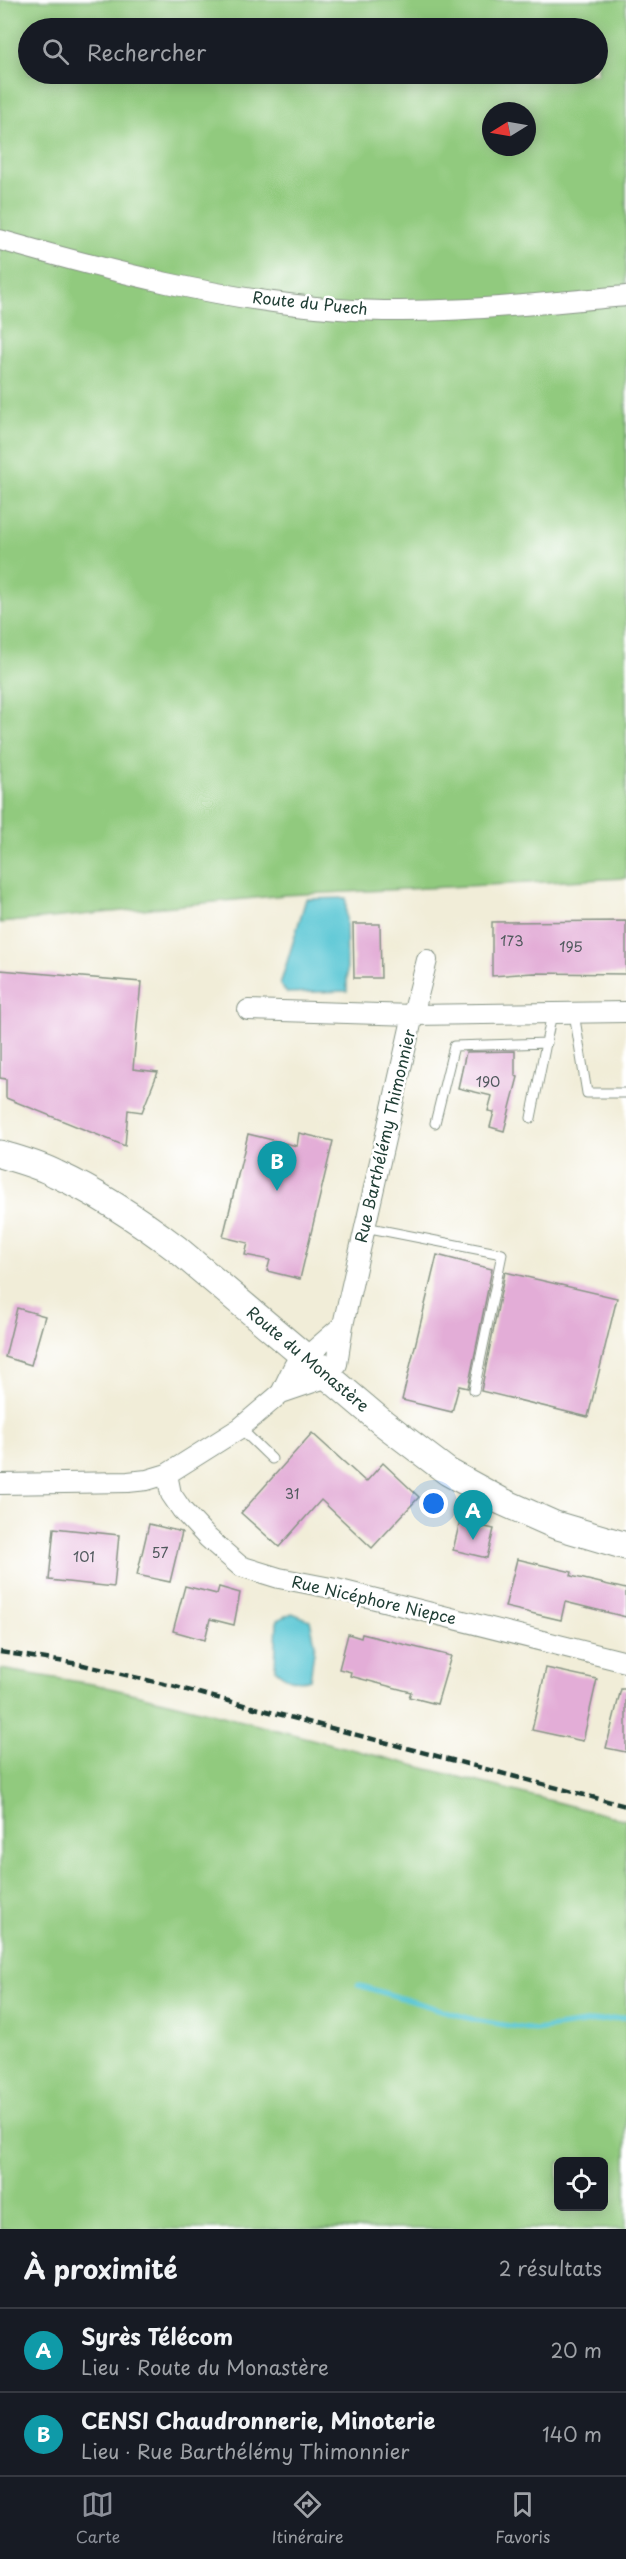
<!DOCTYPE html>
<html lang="fr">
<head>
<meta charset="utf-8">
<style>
  :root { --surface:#171b24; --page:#242831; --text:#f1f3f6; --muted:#9ea1a6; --line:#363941; --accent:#8c9099 }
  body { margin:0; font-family:"Playpen Sans",sans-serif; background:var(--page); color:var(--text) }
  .controls { position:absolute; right:18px; bottom:18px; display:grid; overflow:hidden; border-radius:9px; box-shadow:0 3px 15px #0003 }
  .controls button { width:54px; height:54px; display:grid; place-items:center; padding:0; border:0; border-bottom:2px solid var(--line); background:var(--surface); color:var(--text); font:30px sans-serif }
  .compass { position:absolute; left:482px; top:102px; width:54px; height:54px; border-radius:50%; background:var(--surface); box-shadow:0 3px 15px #0003; rotate:259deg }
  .you { position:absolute; left:434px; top:1504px; width:21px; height:21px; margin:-15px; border:4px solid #fff; border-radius:50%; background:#1a73e8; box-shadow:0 0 0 9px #1a73e833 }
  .badge { display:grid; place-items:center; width:39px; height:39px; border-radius:50%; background:var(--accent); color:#fff; font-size:20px; font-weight:700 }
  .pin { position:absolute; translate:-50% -50px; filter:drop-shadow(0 2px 3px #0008) }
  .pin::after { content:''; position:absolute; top:32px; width:21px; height:18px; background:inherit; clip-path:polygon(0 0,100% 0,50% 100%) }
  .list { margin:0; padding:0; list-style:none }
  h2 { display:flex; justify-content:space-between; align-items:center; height:78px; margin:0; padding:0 24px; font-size:26px }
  h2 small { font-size:20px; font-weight:400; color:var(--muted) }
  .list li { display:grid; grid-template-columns:39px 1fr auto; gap:18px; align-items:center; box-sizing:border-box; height:84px; padding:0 24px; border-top:2px solid var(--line) }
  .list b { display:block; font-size:22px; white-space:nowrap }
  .list p { margin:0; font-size:20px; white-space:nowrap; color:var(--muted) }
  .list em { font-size:20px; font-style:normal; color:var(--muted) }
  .icon { flex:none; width:33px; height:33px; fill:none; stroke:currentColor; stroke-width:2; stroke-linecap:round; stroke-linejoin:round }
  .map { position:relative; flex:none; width:626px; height:2229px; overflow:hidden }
  .search { position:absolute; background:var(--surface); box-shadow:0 3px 15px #0003; left:18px; right:18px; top:18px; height:66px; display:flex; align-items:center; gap:15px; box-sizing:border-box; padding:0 21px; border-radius:33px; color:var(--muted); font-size:22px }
  .sheet { height:246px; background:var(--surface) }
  nav { display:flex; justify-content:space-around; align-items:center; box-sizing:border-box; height:84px; border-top:2px solid var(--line); background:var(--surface); font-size:16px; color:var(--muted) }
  nav a { display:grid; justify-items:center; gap:3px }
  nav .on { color:var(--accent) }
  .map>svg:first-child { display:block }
  .green { fill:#91ca7e; stroke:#588459; stroke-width:1.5; fill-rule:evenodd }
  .water { fill:#5dc8d5; stroke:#3e8284; stroke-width:1.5 }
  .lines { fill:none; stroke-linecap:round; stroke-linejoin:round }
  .stream { stroke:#5dc8d5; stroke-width:5 }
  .building { fill:#e3add7 }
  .lane-casing { stroke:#889586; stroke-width:11 }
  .street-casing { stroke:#889586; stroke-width:22 }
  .secondary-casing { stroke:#889586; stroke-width:29 }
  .lane { stroke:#fff; stroke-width:9 }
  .street { stroke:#fff; stroke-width:20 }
  .secondary { stroke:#fff; stroke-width:27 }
  .rail { stroke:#1f3d34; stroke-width:4.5; stroke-dasharray:9 4.5; stroke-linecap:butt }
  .labels { text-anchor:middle; stroke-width:5; stroke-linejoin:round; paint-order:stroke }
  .number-label { font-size:14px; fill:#50595d }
  .street-label { font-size:16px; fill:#1f3d34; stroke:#fff }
</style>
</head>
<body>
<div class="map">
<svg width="626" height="2229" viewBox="0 0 626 2229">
  <rect width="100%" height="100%" fill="#fff"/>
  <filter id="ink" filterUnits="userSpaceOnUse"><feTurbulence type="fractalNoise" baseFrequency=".0167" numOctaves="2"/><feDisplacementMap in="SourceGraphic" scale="12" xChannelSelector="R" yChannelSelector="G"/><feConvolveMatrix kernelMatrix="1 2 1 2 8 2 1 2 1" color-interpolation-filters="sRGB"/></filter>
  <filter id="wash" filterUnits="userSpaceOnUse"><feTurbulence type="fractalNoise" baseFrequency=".008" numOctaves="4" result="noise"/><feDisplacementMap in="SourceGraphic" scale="24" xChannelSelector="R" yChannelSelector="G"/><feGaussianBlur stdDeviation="1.35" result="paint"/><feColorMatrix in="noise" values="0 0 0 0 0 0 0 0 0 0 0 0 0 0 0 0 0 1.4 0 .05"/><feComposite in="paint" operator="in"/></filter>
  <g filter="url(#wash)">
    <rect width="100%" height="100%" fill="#f1edd8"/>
    <path class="green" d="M0 0H626V878L285 895 0 923ZM28 28H598V74H28ZM491 111H527V147H491Z
      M0 1669 98 1685 180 1705 626 1820V2229H0ZM558 2162H604V2206H558Z"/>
    <path class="water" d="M346 898 347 991 287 993 280 985 306 899Z
      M292 1613 310 1620 315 1644 310 1679C298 1684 284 1678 275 1669L277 1620Z"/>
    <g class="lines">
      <path class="stream" d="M358 1985 475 2020 535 2030 626 2017"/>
    </g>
    <g id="blocks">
      <path class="building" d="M626 921V974L533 973 492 976V922Z
        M353 924H380L381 978H354Z
        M0 970 141 982 133 1069 158 1072 142 1112 128 1110 125 1146 6 1098V1079L0 1078Z
        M515 1051V1076L518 1077 504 1131 490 1127 494 1112 488 1111 492 1096 458 1088 466 1052Z
        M299 1133 333 1141 300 1279 267 1271 270 1260 245 1255 248 1243 223 1237 248 1134 297 1146Z
        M437 1255 492 1269 468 1388 459 1386 452 1412 402 1400Z
        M505 1272 617 1298 588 1417 481 1391Z
        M17 1308 45 1316 31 1365 5 1357Z
        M312 1433 366 1482 383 1463 419 1497 372 1548 321 1500 279 1547 241 1513Z
        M460 1521 494 1529 487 1558 453 1550Z
        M149 1524 182 1532 170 1582 137 1575Z
        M54 1528 119 1535 114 1587 49 1580Z
        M517 1559 572 1572 571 1576 626 1589V1617L565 1602 561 1620 505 1607Z
        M185 1586 217 1594 219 1587 240 1593 234 1625 210 1619 205 1640 173 1631Z
        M348 1634 361 1638 362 1634 451 1656 437 1704 409 1697 411 1692 350 1676 351 1672 339 1669Z
        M546 1668 597 1679 583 1741 532 1730Z
        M621 1689H626V1752L606 1748Z"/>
    </g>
  </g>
  <g filter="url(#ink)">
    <use href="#blocks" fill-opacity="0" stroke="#889586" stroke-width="1.5"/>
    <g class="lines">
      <g class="lane-casing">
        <path id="lane" d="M574 1013 587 1093H626
          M531 1118 552 1013
          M435 1123 454 1046 547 1043
          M365 1227 502 1254 474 1390
          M240 1428 272 1459"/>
      </g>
      <g class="street-casing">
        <path id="street" d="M0 240C109 271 225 301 339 309 435 316 530 304 626 296
          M248 1010 413 1015 427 960
          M281 1393 294 1366 337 1364 343 1325 413 1015 626 1012
          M167 1474 171 1494 182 1510 208 1538 240 1566 279 1578 336 1589 626 1662
          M0 1484 128 1482 147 1480 167 1474 240 1428 281 1393 319 1380 312 1352 343 1325"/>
      </g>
      <g class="secondary-casing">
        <path id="secondary" d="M0 1154C19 1160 39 1165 56 1174 100 1194 139 1220 177 1249L382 1422 448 1472 501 1501 555 1525 626 1546"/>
      </g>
      <use href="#lane" class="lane"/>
      <use href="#street" class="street"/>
      <use href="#secondary" class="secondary"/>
      <path class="rail" d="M0 1652 79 1664 172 1686 626 1806"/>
    </g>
  </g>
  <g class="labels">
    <g class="number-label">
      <text x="512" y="946">173</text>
      <text x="571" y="952">195</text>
      <text x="488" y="1087">190</text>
      <text x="292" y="1499">31</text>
      <text x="160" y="1558">57</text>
      <text x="84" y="1562">101</text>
    </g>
    <g class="street-label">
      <text transform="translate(310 303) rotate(6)" y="6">Route du Puech</text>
      <text transform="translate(385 1136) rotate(-77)" y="6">Rue Barthélémy Thimonnier</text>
      <text transform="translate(308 1359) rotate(40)" y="6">Route du Monastère</text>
      <text transform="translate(374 1600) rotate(13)" y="6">Rue Nicéphore Niepce</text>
    </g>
  </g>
</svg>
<div class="controls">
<button><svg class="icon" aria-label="locate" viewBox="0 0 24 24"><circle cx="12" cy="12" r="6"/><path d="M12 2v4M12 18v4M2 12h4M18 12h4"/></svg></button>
</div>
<svg class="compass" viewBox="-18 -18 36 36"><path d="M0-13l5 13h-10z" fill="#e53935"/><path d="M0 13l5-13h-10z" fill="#9ea1a6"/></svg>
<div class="you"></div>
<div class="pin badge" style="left:473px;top:1540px;background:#0f9aa8">A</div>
<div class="pin badge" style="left:277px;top:1191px;background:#0f9aa8">B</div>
<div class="search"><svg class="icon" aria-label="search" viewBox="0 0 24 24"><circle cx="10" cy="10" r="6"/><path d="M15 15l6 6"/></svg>Rechercher</div>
</div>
<section class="sheet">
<h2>À proximité<small>2 résultats</small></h2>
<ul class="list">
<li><span class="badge" style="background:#0f9aa8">A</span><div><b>Syrès Télécom</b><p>Lieu · Route du Monastère</p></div><em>20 m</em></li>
<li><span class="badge" style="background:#0f9aa8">B</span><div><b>CENSI Chaudronnerie, Minoterie</b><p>Lieu · Rue Barthélémy Thimonnier</p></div><em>140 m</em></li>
</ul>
</section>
<nav>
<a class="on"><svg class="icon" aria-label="map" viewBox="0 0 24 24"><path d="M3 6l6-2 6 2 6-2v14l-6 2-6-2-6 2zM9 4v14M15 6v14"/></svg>Carte</a>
<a><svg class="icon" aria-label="directions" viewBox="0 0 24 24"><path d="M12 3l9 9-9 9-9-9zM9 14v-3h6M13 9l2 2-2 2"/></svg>Itinéraire</a>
<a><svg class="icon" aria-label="saved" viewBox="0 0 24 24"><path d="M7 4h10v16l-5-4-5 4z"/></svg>Favoris</a>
</nav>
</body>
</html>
